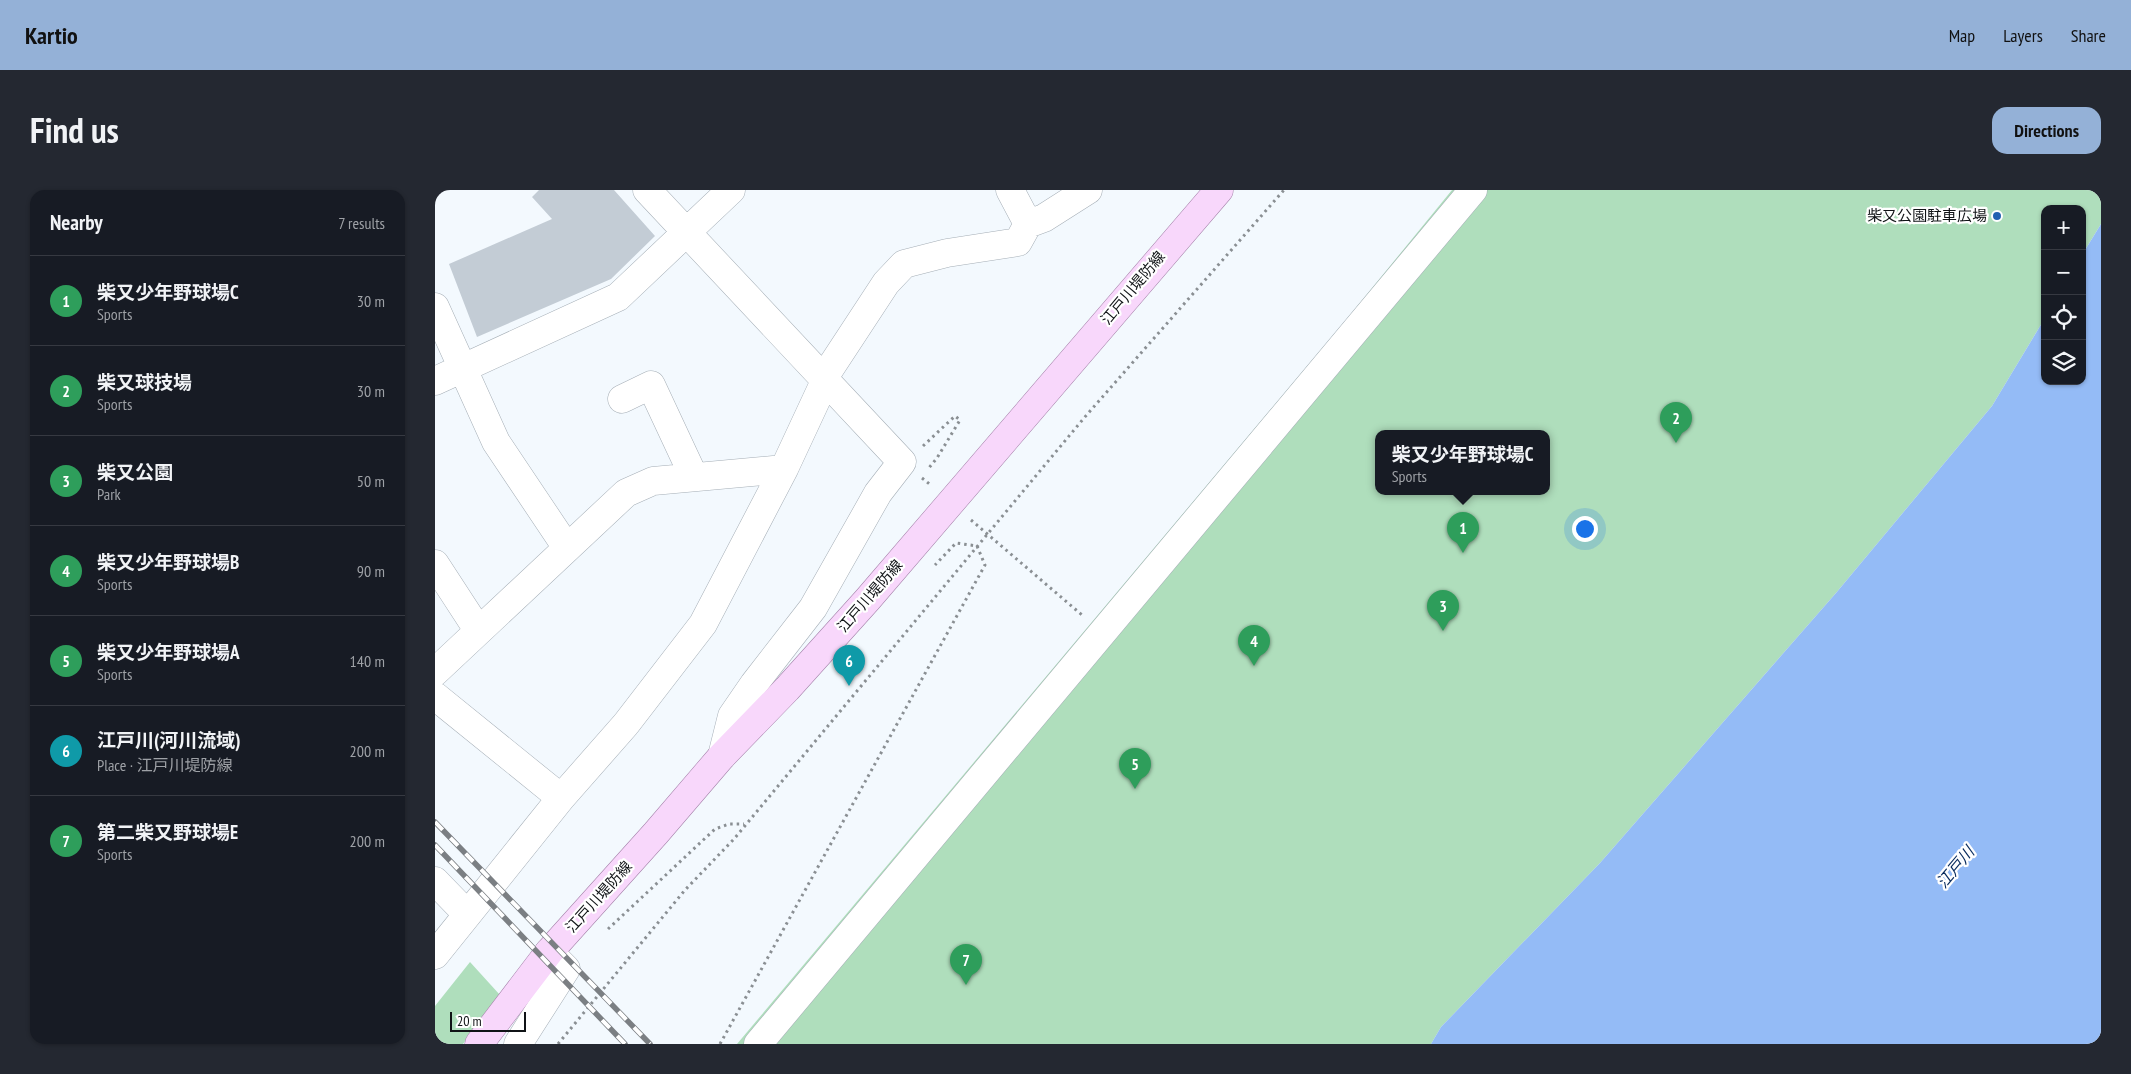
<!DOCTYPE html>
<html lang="en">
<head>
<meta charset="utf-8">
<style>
  :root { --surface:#171b24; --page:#242831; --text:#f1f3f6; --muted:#9ea1a6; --line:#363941; --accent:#94b1d7 }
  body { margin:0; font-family:"PT Sans Narrow","Noto Sans JP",sans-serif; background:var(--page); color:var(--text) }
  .controls { position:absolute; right:15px; top:15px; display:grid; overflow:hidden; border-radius:10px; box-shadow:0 1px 4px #0004 }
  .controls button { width:45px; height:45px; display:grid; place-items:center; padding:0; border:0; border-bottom:1px solid var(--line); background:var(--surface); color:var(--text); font:25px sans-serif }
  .scale { position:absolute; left:15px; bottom:12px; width:76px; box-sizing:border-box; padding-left:5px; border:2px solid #101316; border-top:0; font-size:14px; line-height:18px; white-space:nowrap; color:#101316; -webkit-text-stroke:4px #fff; paint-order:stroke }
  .you { position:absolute; left:1149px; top:338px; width:18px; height:18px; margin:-12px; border:4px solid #fff; border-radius:50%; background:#1a73e8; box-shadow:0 0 0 8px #1a73e833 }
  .badge { display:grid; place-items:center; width:32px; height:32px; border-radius:50%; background:var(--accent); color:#fff; font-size:16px; font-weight:700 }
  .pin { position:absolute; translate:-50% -41px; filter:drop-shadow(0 1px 2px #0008) }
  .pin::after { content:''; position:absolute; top:26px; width:18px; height:15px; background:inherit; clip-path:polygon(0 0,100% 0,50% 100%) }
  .popup { position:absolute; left:940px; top:240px; width:175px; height:65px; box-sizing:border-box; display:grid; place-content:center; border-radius:10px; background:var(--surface); filter:drop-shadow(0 1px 4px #0005); font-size:16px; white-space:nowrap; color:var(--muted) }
  .popup b { font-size:19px; color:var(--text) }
  .popup::after { content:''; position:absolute; left:50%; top:100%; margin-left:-10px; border:10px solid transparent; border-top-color:var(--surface) }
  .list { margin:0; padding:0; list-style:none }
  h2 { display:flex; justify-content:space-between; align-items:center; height:65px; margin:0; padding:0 20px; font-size:21px }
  h2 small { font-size:16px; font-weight:400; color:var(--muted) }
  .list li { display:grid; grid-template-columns:32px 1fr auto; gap:15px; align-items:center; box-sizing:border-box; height:90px; padding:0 20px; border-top:1px solid var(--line) }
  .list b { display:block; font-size:19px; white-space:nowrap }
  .list p { margin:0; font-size:16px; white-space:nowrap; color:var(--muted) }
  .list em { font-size:16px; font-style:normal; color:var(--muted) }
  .icon { flex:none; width:28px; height:28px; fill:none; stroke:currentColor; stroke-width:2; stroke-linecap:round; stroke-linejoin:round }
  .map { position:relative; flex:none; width:1666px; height:854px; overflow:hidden; border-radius:15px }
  header { display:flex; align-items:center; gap:30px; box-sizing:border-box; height:70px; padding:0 25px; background:var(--accent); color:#111 }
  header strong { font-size:24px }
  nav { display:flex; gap:28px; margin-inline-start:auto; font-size:18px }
  .intro { display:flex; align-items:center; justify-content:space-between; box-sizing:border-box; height:120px; padding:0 30px }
  h1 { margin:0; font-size:35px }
  .button { padding:12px 22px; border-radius:15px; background:var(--accent); color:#111; font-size:18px; font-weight:700 }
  main { display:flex; gap:30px; padding:0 30px }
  aside { flex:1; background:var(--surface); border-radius:15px; box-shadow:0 1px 4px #0004 }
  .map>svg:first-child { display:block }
  .green { fill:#afdebc; fill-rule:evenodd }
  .water { fill:#94bbf6 }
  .building { fill:#c3ccd5 }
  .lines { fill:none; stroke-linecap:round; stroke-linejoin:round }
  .minor-casing { stroke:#a5aeb6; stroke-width:29 }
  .major-casing { stroke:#a481a9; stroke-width:29 }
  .path { stroke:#8a8f93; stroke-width:3; stroke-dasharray:2.5 4; stroke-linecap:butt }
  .minor { stroke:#fff; stroke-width:28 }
  .major { stroke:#f8d7fb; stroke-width:28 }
  .rail-casing { stroke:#7b7f83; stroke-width:5.5 }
  .rail { stroke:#fff; stroke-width:4; stroke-dasharray:11; stroke-linecap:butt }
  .poi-dot { fill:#2361b2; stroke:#fff; stroke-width:2 }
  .labels { text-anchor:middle; stroke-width:4.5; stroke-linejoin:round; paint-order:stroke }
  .poi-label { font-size:15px; fill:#101316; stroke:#fff; text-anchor:end }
  .street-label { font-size:15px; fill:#101316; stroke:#fff }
  .water-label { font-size:16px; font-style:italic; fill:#06295c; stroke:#fff }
</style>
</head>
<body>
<header>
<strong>Kartio</strong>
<nav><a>Map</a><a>Layers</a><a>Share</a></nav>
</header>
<div class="intro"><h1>Find us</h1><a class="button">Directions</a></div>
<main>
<aside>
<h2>Nearby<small>7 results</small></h2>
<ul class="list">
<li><span class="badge" style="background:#2e9e5b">1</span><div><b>柴又少年野球場C</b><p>Sports</p></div><em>30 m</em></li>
<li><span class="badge" style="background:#2e9e5b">2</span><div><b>柴又球技場</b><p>Sports</p></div><em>30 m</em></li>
<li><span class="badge" style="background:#2e9e5b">3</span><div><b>柴又公園</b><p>Park</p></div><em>50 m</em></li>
<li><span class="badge" style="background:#2e9e5b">4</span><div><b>柴又少年野球場B</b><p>Sports</p></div><em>90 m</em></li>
<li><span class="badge" style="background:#2e9e5b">5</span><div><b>柴又少年野球場A</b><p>Sports</p></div><em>140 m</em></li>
<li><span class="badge" style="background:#0f9aa8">6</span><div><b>江戸川(河川流域)</b><p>Place · 江戸川堤防線</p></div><em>200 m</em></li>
<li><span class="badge" style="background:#2e9e5b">7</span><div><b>第二柴又野球場E</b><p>Sports</p></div><em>200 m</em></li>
</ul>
</aside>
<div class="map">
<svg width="1666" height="854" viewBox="0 0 1666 854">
  <rect width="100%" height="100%" fill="#f3f9fe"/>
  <path class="green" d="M1017 0H1666V34L1647 65V19H1610V128L1557 216 1401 403 1165 673 1006 837 996 854H302L915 125ZM944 244H1112V302H944Z
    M35 772 65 805 28 854H0V816Z"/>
  <path class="water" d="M1666 34V854H996L1006 837 1165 673 1401 403 1557 216 1610 128V191H1647V65Z"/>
  <path class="building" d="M104 0H179L220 46 176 89 42 147 14 74 117 29 97 7Z"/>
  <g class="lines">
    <g class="minor-casing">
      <path id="minor" d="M212 0 467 272 443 303 378 418 319 494 297 526 287 566
        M593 34 609 28 653 0
        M0 117 61 252 132 358
        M388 189 451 93 469 74 512 63 583 52 593 34 575 0
        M0 191 183 107 296 0
        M187 209 216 195 259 287
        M0 374 43 440
        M0 482 191 303 218 291 349 279
        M0 506 126 608
        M0 691 32 724
        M0 765 126 608 191 534 268 434 349 279 390 191
        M83 854 131 779 114 762
        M323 854 1038 0"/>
    </g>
    <g class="major-casing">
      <path id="major" d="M44 854 114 762 221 643 287 566 352 499 433 409 784 0"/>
    </g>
    <path class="path" d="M488 256 520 226 525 230 502 268 493 279
      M487 288 497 296
      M536 330 647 425
      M173 739 280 639 294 634H309
      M123 854 250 700 299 649 649 228 849 0
      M285 854 550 375 542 356 521 353 500 375"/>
    <use href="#minor" class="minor"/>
    <use href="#major" class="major"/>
    <g class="rail-casing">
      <path id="rail" d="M0 632 215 854
        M0 655 190 854"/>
    </g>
    <use href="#rail" class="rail"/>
  </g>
  <circle class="poi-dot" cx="1562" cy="26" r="5"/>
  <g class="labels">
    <g class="poi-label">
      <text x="1552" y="31">柴又公園駐車広場</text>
    </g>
    <g class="street-label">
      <text transform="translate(698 98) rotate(-50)" y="5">江戸川堤防線</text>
      <text transform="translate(435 406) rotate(-49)" y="5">江戸川堤防線</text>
      <text transform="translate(164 707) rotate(-48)" y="5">江戸川堤防線</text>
    </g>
    <g class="water-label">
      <text transform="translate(1520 677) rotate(-50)" y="6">江戸川</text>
    </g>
  </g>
</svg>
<div class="controls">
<button>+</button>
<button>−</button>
<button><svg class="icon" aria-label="locate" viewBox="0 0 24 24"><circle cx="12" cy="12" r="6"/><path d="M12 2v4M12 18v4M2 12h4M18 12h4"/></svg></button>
<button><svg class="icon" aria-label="layers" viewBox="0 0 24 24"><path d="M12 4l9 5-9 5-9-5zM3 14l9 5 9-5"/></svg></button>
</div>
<div class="scale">20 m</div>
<div class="you"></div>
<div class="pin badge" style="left:1028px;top:363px;background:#2e9e5b">1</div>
<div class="popup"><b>柴又少年野球場C</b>Sports</div>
<div class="pin badge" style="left:1241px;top:253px;background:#2e9e5b">2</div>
<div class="pin badge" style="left:1008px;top:441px;background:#2e9e5b">3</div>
<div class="pin badge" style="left:819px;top:476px;background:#2e9e5b">4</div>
<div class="pin badge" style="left:700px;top:599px;background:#2e9e5b">5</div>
<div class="pin badge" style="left:414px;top:496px;background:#0f9aa8">6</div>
<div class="pin badge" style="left:531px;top:795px;background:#2e9e5b">7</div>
</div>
</main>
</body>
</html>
